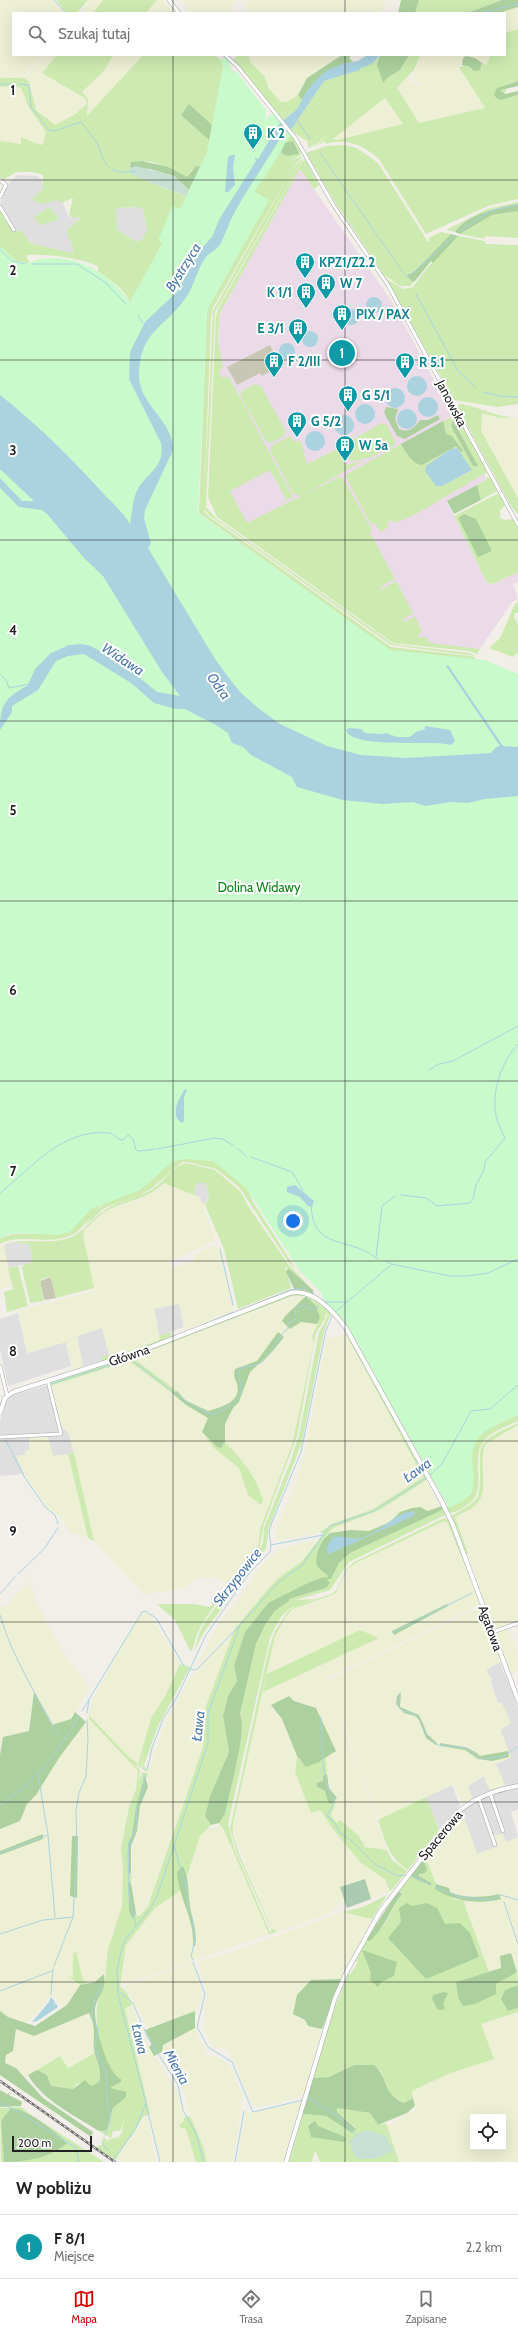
<!DOCTYPE html>
<html lang="pl">
<head>
<meta charset="utf-8">
<style>
  :root { --surface:#fff; --page:#f2f2f2; --text:#222; --muted:#767676; --line:#e0e0e0; --accent:#d40000 }
  body { margin:0; font-family:Cabin,sans-serif; background:var(--page); color:var(--text) }
  .controls { position:absolute; right:12px; bottom:12px; display:grid; overflow:hidden; border-radius:0px; box-shadow:0 4px 16px #0002 }
  .controls button { width:36px; height:36px; display:grid; place-items:center; padding:0; border:0; border-bottom:1px solid var(--line); background:var(--surface); color:var(--text); font:20px sans-serif }
  .scale { position:absolute; left:12px; bottom:10px; width:80px; box-sizing:border-box; padding-left:4px; border:2px solid #222; border-top:0; font-size:11px; line-height:14px; white-space:nowrap; color:#222; -webkit-text-stroke:3px #fff; paint-order:stroke }
  .you { position:absolute; left:293px; top:1221px; width:14px; height:14px; margin:-10px; border:3px solid #fff; border-radius:50%; background:#1a73e8; box-shadow:0 0 0 6px #1a73e833 }
  .badge { display:grid; place-items:center; width:26px; height:26px; border-radius:50%; background:var(--accent); color:#fff; font-size:13px; font-weight:700 }
  .pin { position:absolute; translate:-50% -50%; border:2px solid #fff; box-shadow:0 1px 4px #0006 }
  .list { margin:0; padding:0; list-style:none }
  h2 { display:flex; justify-content:space-between; align-items:center; height:52px; margin:0; padding:0 16px; font-size:17px }
  h2 small { font-size:13px; font-weight:400; color:var(--muted) }
  .list li { display:grid; grid-template-columns:26px 1fr auto; gap:12px; align-items:center; box-sizing:border-box; height:64px; padding:0 16px; border-top:1px solid var(--line) }
  .list b { display:block; font-size:15px; white-space:nowrap }
  .list p { margin:0; font-size:13px; white-space:nowrap; color:var(--muted) }
  .list em { font-size:13px; font-style:normal; color:var(--muted) }
  .icon { flex:none; width:22px; height:22px; fill:none; stroke:currentColor; stroke-width:2; stroke-linecap:round; stroke-linejoin:round }
  .map { position:relative; flex:none; width:518px; height:2162px; overflow:hidden }
  .search { position:absolute; background:var(--surface); box-shadow:0 4px 16px #0002; left:12px; right:12px; top:12px; height:44px; display:flex; align-items:center; gap:10px; box-sizing:border-box; padding:0 14px; border-radius:0px; color:var(--muted); font-size:15px }
  .sheet { height:116px; background:var(--surface) }
  nav { display:flex; justify-content:space-around; align-items:center; box-sizing:border-box; height:56px; border-top:1px solid var(--line); background:var(--surface); font-size:11px; color:var(--muted) }
  nav a { display:grid; justify-items:center; gap:2px }
  nav .on { color:var(--accent) }
  .map>svg:first-child { display:block }
  .residential { fill:#e0dfdf }
  .industrial { fill:#ebdbe8 }
  .construction { fill:#c7c7b4 }
  .farmland { fill:#eef0d5; fill-rule:evenodd }
  .grass { fill:#cdebb0; fill-rule:evenodd }
  .forest { fill:#add19e }
  .wetland { fill:#c6e0d4 }
  .cemetery { fill:#aacbaf }
  .park { fill:#c8facc }
  .water { fill:#aad3df }
  .lines { fill:none; stroke-linecap:round; stroke-linejoin:round }
  .stream { stroke:#aad3df; stroke-width:1 }
  .minor-casing { stroke:#a9a9a9; stroke-width:4 }
  .tertiary-casing { stroke:#a9a9a9; stroke-width:5 }
  .minor { stroke:#fff; stroke-width:3 }
  .tertiary { stroke:#fff; stroke-width:4 }
  .rail-casing { stroke:#707070; stroke-width:2.5 }
  .rail { stroke:#fff; stroke-width:1; stroke-dasharray:3; stroke-linecap:butt }
  .grid { fill:none; stroke:#222; stroke-width:1; stroke-opacity:0.55 }
  .labels { text-anchor:middle; stroke-width:4; stroke-linejoin:round; paint-order:stroke }
  .culture-label { font-size:13px; font-weight:bold; fill:#0d838f; stroke:#fff; text-anchor:start }
  .street-label { font-size:13px; fill:#222; stroke:#fff }
  .park-label { font-size:13px; fill:#0c8416; stroke:#fff }
  .water-label { font-size:14px; font-style:italic; fill:#4a7aab; stroke:#fff }
  .grid-label { font-size:13px; text-anchor:middle; font-weight:bold; fill:#222; stroke:#fff; stroke-width:4; stroke-linejoin:round; paint-order:stroke }
</style>
</head>
<body>
<div class="map">
<svg width="518" height="2162" viewBox="0 0 518 2162">
  <rect width="100%" height="100%" fill="#f2efe9"/>
  <path class="residential" d="M17 175 37 176 60 195 68 216 72 218 83 217 66 231 74 250 72 253 30 243 22 230 17 233 0 204 5 188Z
    M138 207 143 209 147 231 142 239 137 242 117 230 116 208Z
    M196 1182H206L209 1198 202 1206 200 1197 194 1195Z
    M11 1242 29 1244 33 1262 8 1268 4 1245Z
    M179 1303 184 1327 159 1336 154 1309Z
    M18 1313 27 1353 66 1342 71 1366 8 1386 0 1349V1319Z
    M102 1328 110 1358 83 1366 76 1336Z
    M48 1385 50 1386 62 1427 69 1432 74 1453 53 1456 29 1438V1450L26 1455 17 1456 25 1474 0 1476V1421L6 1401 12 1395Z
    M500 1662 518 1706V1809L511 1812 518 1837 506 1842 493 1835 498 1846 477 1854 462 1812 475 1803 467 1787 484 1776 496 1764 511 1757 500 1729 498 1703 486 1668Z
    M452 1785 460 1806 439 1830 426 1797Z"/>
  <path class="industrial" d="M300 169 391 300 487 479 447 502 487 583 493 584 518 572V582L513 584 518 599 512 602 480 649 392 640 211 498 220 313Z"/>
  <path class="construction" d="M270 345 280 366 262 376 260 373 237 385 227 367Z
    M51 1277 56 1298 46 1300 44 1299 40 1281Z"/>
  <path class="farmland" d="M0 0H54L65 13H13V55H42L24 77 19 79 0 78Z
    M91 0H103L93 13H80Z
    M157 0H163L173 13H146Z
    M181 0H236L232 5 231 13H192Z
    M251 0H386L381 13H247L246 5Z
    M518 7V29L505 33V13H499Z
    M44 55H57L42 73 88 101 81 110 59 125H55L36 110 31 85 25 78Z
    M113 55H143L87 117 88 99 82 93 104 71Z
    M248 55H342L307 78 296 98 282 103 272 93 265 77 254 67Z
    M420 55H491L486 65 479 61 464 56 459 67 485 108 419 123 396 88 407 78 416 85H422L414 79V76Z
    M0 87H18L24 91 46 132 43 144 40 145 21 137 22 144 0 141Z
    M385 98 403 124 337 141 333 139Z
    M481 413 500 418H518V498L481 431Z
    M164 1183 200 1197 215 1238 214 1241 169 1262 171 1269 194 1261V1255L213 1246 217 1247 221 1252 233 1311 186 1330 179 1304 154 1309 160 1340 110 1358 102 1328 77 1336 83 1366 73 1370 66 1342 27 1353 18 1311 94 1291 83 1235 84 1231 106 1210 139 1200 156 1191Z
    M4 1245 12 1285 0 1289V1247Z
    M301 1295 304 1298 285 1316 283 1321 296 1324 307 1321 317 1324 312 1336 314 1343 295 1437 260 1529 259 1544 228 1583 214 1577 198 1578 184 1587 175 1590 144 1594 94 1541 69 1434 62 1427 50 1386 129 1361 134 1357Z
    M346 1334 423 1477 373 1509 332 1524 314 1534 278 1541 275 1538 277 1528 292 1492 305 1452 326 1343 329 1339Z
    M518 1425V1622L495 1630 454 1517 477 1504 482 1494 483 1456 486 1444Z
    M48 1437 53 1456 68 1454 88 1538 69 1532 61 1518 47 1508 26 1477 16 1456 25 1455V1451L29 1450V1438Z
    M426 1480 440 1506 427 1511 421 1507 412 1508 400 1512 390 1522 368 1531 351 1530 330 1533 333 1528 380 1510Z
    M444 1521 447 1522 480 1605 327 1678 387 1850 365 1847 359 1836 340 1820 337 1824 331 1816 337 1798 329 1788 326 1758 336 1751 316 1708 294 1701 271 1705 282 1719 297 1756 295 1772 311 1813 320 1810 336 1833 356 1857 385 1879 390 1891 371 1899 364 1879 340 1887 343 1896 342 1901 331 1913 277 1932 271 1928 268 1920 232 1830 275 1636 287 1615 293 1609 332 1596 339 1588 349 1569 356 1563Z
    M316 1540 302 1561 277 1579 241 1622 195 1667 220 1622 236 1603 260 1567 279 1549Z
    M29 1581 36 1601 62 1651 90 1688 71 1719 52 1725 34 1692 28 1731 3 1737 0 1753V1607L6 1606Z
    M480 1607 482 1608 502 1661 486 1670 492 1680 489 1682 498 1703H502L511 1723 500 1730 511 1757 496 1764 505 1785 490 1790 483 1776 468 1785 472 1799 463 1804 454 1784 378 1820 328 1680Z
    M141 1612 149 1614 154 1621 180 1664 165 1696 151 1718 138 1764 127 1755 89 1715 92 1701Z
    M508 1627 518 1654V1671L510 1674 495 1633Z
    M235 1629 206 1706 204 1743 195 1774 186 1793 148 1906 140 1917 137 1916 132 1889 133 1845 137 1835 140 1805 149 1789 148 1774 155 1751 167 1719 190 1678Z
    M89 1719 138 1771 136 1789 129 1807 121 1848 123 1868 121 1914 112 1933 104 1974 95 1982 87 1984 83 1980 78 1963 77 1953 73 1958V1977H70L56 1966 55 1967 80 1985 67 2005 63 2008 53 1994 28 2023 8 2017 0 2011V1829L20 1821 27 1804 36 1795 59 1758Z
    M462 1812 477 1854 498 1846 493 1835 503 1834 506 1842 518 1837V1974L510 1953 499 1961 501 1968 489 1972 463 1900H477L491 1896 456 1895 450 1892 449 1888 436 1884 425 1856 451 1822Z
    M222 1826 269 1934 120 1986 126 1945 155 1908 186 1887 187 1876 200 1836 205 1829Z
    M343 1912 371 1919 370 1922 341 1979 311 1980 298 2018 305 2020 309 2026 322 2029 305 2093 295 2099 256 2108 251 2103 230 2052 227 2049 214 2047 206 2036 204 2025 206 1990 197 1961 229 1953Z
    M192 1962 201 1986 202 2001 195 2011 147 2028 139 2010 123 1987Z
    M132 2005 149 2047 179 2095 184 2117 183 2128 186 2129 192 2143 196 2162H161L125 2008Z
    M518 2012V2162H399L387 2126 417 2109 412 2091 448 2074 481 2024ZM473 2117H503V2147H473Z
    M89 2013 95 2028V2053L67 2068 60 2056 25 2077 5 2063 6 2054 13 2051 16 2029 34 2036Z
    M195 2028 197 2039 205 2046V2054L222 2059 231 2068 243 2097 233 2162H207L203 2146 190 2116 183 2090 162 2052 163 2045Z
    M301 2102 282 2162H237L246 2111 255 2112Z
    M147 2115 156 2162H121L117 2159Z"/>
  <path class="grass" d="M56 0H88L77 13H67Z
    M103 0H157L146 13H93Z
    M419 0H502L467 13H415Z
    M518 29V81L510 83 501 100 518 95V199L488 206 426 234 379 159C362 145 349 138 325 144V141L315 147 328 135 311 148 318 136 310 148 308 147V142L293 132 297 138 294 140 300 150 301 155 289 161 303 156 294 166 213 308 211 317 204 511 207 515 391 647 470 656 475 657V660L390 651 199 513 207 310 262 211 223 236 286 130 293 127 324 81 359 70 361 67 373 63 380 56 377 65 387 78 400 70 409 55H420L414 70 397 88 419 123 485 108 459 67 465 65 472 70H480L482 63 486 65 491 55H505V33ZM385 98 403 124 337 140 333 139Z
    M57 55H113L104 71 82 92 88 99 87 116 143 55H214L224 63 210 151 185 204 182 205 130 306C130 292 108 279 98 271V266C74 257 51 254 26 255L30 265 15 264 0 251V209L6 221 7 215 17 232 22 230 30 243 72 253 74 250 66 231 82 217 72 218 69 214 73 198 62 203 56 200C46 203 41 207 32 199L43 189V175L33 172H16L3 180 0 177V141L21 144V137L40 145 43 144 46 132C41 124 35 117 30 109 19 91 30 84 0 87V78H25L29 82 36 110 55 125 74 115 87 104 86 99 42 73ZM142 161 153 162 187 177 192 169 197 177 185 196 135 176 130 168 131 162ZM138 207 143 209 147 231 142 239 137 242 117 230 116 208Z
    M238 55H248L251 63 265 77 269 89 281 102H287L298 95 302 100 297 109 283 120 233 60Z
    M345 145 357 148 378 163 428 242 430 241 428 238 441 232 451 234 415 271 410 273 411 281H415L410 286H400L384 275 333 199 306 153 326 146Z
    M304 157 215 312 206 507 217 519 393 644 469 653 475 656 391 645 209 515 204 509 213 311 293 168Z
    M305 159 319 185 314 189 300 169 220 313 218 341 223 367 219 372 222 378 229 377 293 497 281 503 286 499 270 470 230 491 247 523 339 477 343 478 372 530 369 535 372 536 395 579 383 585 379 591 396 581 413 613 402 620 404 622 415 616 422 631 417 637 418 638 424 636 430 643 480 649 477 654 468 651 393 643 217 517 208 497 216 316 219 307 301 163Z
    M518 202V204C499 207 465 215 455 232L446 230 487 209Z
    M49 207 59 217 55 221 40 225 34 217Z
    M518 211V238L485 236V239L460 234 492 215Z
    M458 236 485 241V244L518 245V404L497 407 454 400 386 279 404 289 413 287 427 268Z
    M255 384 261 386 285 430 284 436 271 443 266 441 240 396 242 391Z
    M460 404C480 406 495 418 518 417L500 418 482 413 481 431 518 498V515L511 506 458 409V406Z
    M456 416 458 417 487 471 486 473 472 481H468L469 483C445 496 422 513 395 523L392 520 388 522V525L386 521 388 527 380 532 375 523 372 524 373 529 345 475 401 444 409 457 456 446 461 452 463 451 446 434 443 421ZM454 422 478 466H473L451 426V423ZM457 448 471 471 442 486 435 484 425 471 426 466 451 449Z
    M382 423 386 424 395 441 394 445 372 457 350 462 347 453 350 451 349 448 344 449 346 443Z
    M290 436 295 442 300 441C305 450 304 457 307 464L337 449 346 465 363 461 301 496 293 494 270 450 271 446Z
    M486 477 492 478 497 491 481 500 477 485 487 479Z
    M497 494 501 496 505 505 500 511V518L505 520 513 519 518 528V572L493 584 487 583 454 516Z
    M518 602V613H515L514 617 518 625V652L513 657 489 648 500 638 515 604Z
    M186 1158 215 1161 248 1188 253 1202 295 1268 318 1290 289 1263 239 1187 216 1169 188 1162H182L152 1188 140 1195 104 1208 85 1226 94 1213 107 1201 147 1184 171 1162Z
    M187 1163 215 1170 240 1191 250 1209 288 1264 313 1290 285 1266 291 1288 238 1309 224 1249 205 1205 209 1198 206 1183H196L194 1195 164 1183C147 1200 128 1200 108 1210 99 1214 92 1224 84 1230L83 1235 94 1288 56 1298 51 1277 42 1279 40 1281 44 1301 30 1303 22 1268 23 1265 33 1262 29 1244 11 1242 0 1246C24 1234 53 1249 77 1234 86 1228 93 1218 102 1212 120 1199 142 1199 159 1184 167 1177 176 1164 187 1163Z
    M106 1200C95 1210 86 1226 74 1234 50 1247 23 1232 0 1244V1238L13 1234H41L88 1212 93 1206Z
    M18 1266 28 1306 7 1312 4 1292 13 1289 8 1268Z
    M304 1293 331 1313 324 1331 302 1442 269 1527 266 1549 204 1632 194 1651 199 1634 206 1620 263 1544 264 1528 291 1460 299 1435 319 1332 324 1324 328 1313H326L324 1320 313 1338 316 1333 297 1436 264 1524 260 1546 237 1574 205 1619 197 1634 192 1651 190 1650 175 1620 157 1604H194L210 1607 259 1544 260 1529 292 1445 314 1343 312 1336 320 1318 307 1296H293L134 1357 138 1362 177 1391 172 1393 129 1361 50 1386V1382L133 1355 290 1294Z
    M170 1332 172 1337 141 1350 102 1362 101 1357 108 1355 110 1358 160 1340 159 1336Z
    M348 1333 428 1479 380 1510 333 1528 327 1535 318 1567 331 1579 339 1563 350 1553 444 1508 447 1514 349 1562 330 1590 296 1600 315 1599C287 1608 283 1609 270 1638L228 1824 234 1848 270 1932 272 1931 237 1853 230 1829 269 1648 275 1631 288 1611 297 1605 332 1594 337 1589 346 1570 354 1562 444 1518 449 1520 481 1604 447 1522 444 1521 356 1563 348 1569 335 1594 293 1609 287 1615 275 1636 233 1823V1835L240 1856 268 1920 271 1928 277 1932 269 1934 224 1830 219 1823 225 1814C229 1794 248 1728 240 1714L256 1644 265 1625 275 1611 289 1601V1599L326 1588 324 1577 268 1603 245 1632 234 1666 237 1681 228 1696 223 1716 229 1752 210 1796 205 1816 211 1825 200 1836 187 1876 186 1887 155 1908 126 1945 120 1986 127 1993 132 2005 125 2008 150 2114 144 2116 115 2160 96 2147 103 2144 102 2140 104 2137 109 2142V2139L119 2137 126 2126 121 2132 127 2113 120 2131H113L111 2138 97 2130 107 2129 113 2108 117 2104 110 2088 121 2082C102 2065 87 2009 104 1987L108 1949 122 1906 123 1868 121 1848 129 1807 136 1789 138 1771 89 1719V1715L127 1755 138 1764 151 1718 165 1696 180 1664 190 1667 158 1726 144 1765 148 1773 142 1769 144 1754 141 1768 133 1763 140 1770 139 1781 142 1772 148 1774V1777H144L143 1788 136 1807 132 1835 128 1843 129 1873 132 1875 131 1883H128L129 1911 133 1919 136 1913 137 1916H140L148 1906 202 1750C206 1736 202 1720 206 1706L235 1628 277 1579 302 1561 323 1534 320 1532 332 1524 373 1509 423 1477 346 1334Z
    M518 1383V1421C507 1426 491 1432 484 1441 468 1462 492 1493 463 1508 459 1510 454 1513 449 1513L446 1508 471 1494C475 1478 467 1460 473 1444 479 1429 499 1427 500 1407 495 1408 490 1412 485 1413 473 1415 468 1416 464 1428L468 1432 460 1449 464 1494 449 1497 442 1495 438 1483 434 1482 428 1471C444 1467 458 1431 466 1416L464 1413 470 1406 472 1409 491 1406Z
    M518 1423V1425L486 1444C477 1462 491 1490 476 1505 471 1510 461 1513 455 1517L468 1553 465 1554 451 1516C482 1499 480 1500 480 1464 480 1458 479 1452 482 1446 489 1434 506 1429 518 1423Z
    M205 1437 217 1447 221 1448 225 1442C242 1460 256 1476 263 1500L261 1505 248 1495 239 1468 215 1449Z
    M74 1453 94 1541 88 1538 68 1454Z
    M360 1630 379 1638 263 1692 267 1674Z
    M297 1756 300 1761 319 1762 326 1758 327 1774 323 1776V1781L316 1783 317 1787 325 1791 331 1804 336 1801 331 1816 337 1823 340 1820 359 1836 365 1847 387 1850 392 1860 407 1871 392 1890 390 1891 385 1879 361 1863 336 1833 320 1810 311 1813 295 1772Z
    M426 1797 439 1830 408 1870C388 1858 385 1840 378 1820Z
    M425 1856 436 1884V1889L456 1900H463L489 1972 456 1982 496 1984 517 1971 518 1985 505 1990 508 2011 518 2008V2012L481 2024 494 2059 448 2074 412 2091 413 2098 404 2103 391 2095 380 2070 354 2065 329 2077 313 2078 331 2018 349 1972 350 1975 358 1962 356 1961 366 1940C385 1933 390 1910 402 1894L398 1891 409 1876 431 1886 430 1883 419 1877Z
    M387 1895 370 1922 371 1919 343 1912 363 1907Z
    M76 1951 83 1980 87 1984 80 1985 58 1969 55 1967 70 1977H73V1954Z
    M95 2053 101 2074 99 2082 91 2086 78 2083 73 2089 51 2086 47 2075 37 2070 60 2056 68 2068Z
    M21 2107 30 2114 104 2162H1L0 2108Z
    M337 2108 370 2113 378 2125 386 2123 399 2162H320L315 2150 312 2162H289L303 2114 326 2116 352 2133 356 2128 337 2112Z
    M190 2116 203 2146 207 2162H196L186 2129 181 2128 179 2125 184 2121 183 2118Z"/>
  <path class="forest" d="M401 0H419L415 13H398Z
    M502 0H518V7L499 13H467Z
    M342 55H352L349 58 353 62C335 65 310 84 302 100L298 95 307 78Z
    M380 55H409L400 70 387 78 383 83 377 65Z
    M466 56 475 58 482 63 480 70 474 71 468 66 462 65 463 58Z
    M518 81V86L500 90 505 94 518 91V95L501 100 496 98 494 94 497 88Z
    M189 104 212 125 209 140 181 115Z
    M293 141 299 154 287 156 281 153 284 143Z
    M142 161 168 167 187 177 196 166 201 167 189 190 174 176 150 169 130 168 131 162Z
    M518 204V211L492 215 460 234 455 232C465 215 499 207 518 204Z
    M451 234 458 236 433 263 431 261 415 281H411L407 275 415 271Z
    M386 407 398 409 395 419 399 429C410 433 414 428 420 420H428L438 415 440 419 405 439 397 436 384 413Z
    M453 420 454 422 478 466H473L451 426Z
    M443 421 446 434 452 436 463 451 461 452 456 446 422 465C412 464 406 452 401 444Z
    M477 485 481 500 454 514 447 501Z
    M464 514 476 519 492 551 478 557 458 518Z
    M288 1268 313 1290 314 1295 307 1291 294 1289 286 1272Z
    M306 1296 316 1306 320 1318 317 1324 301 1322 290 1329 282 1321 285 1316Z
    M278 1332 284 1337 272 1352 250 1372 239 1402 233 1408 225 1424V1442L221 1448 217 1447 202 1432 208 1418 186 1405 172 1393 177 1391 185 1400 208 1411C221 1407 242 1402 237 1384 235 1379 233 1374 235 1369L257 1361Z
    M442 1506V1510L350 1553 339 1563 331 1579H327L330 1583 326 1588 289 1599V1601L275 1611 265 1625 256 1644 240 1714C248 1729 229 1794 225 1814L219 1823 211 1825 205 1816 210 1796 229 1752 223 1716 228 1696 237 1681 234 1666 245 1632 268 1603 310 1582 324 1577 327 1578 328 1576C325 1573 320 1570 318 1567 312 1558 322 1539 330 1533L351 1530 369 1531 390 1522 400 1512 412 1508 421 1507 427 1511Z
    M447 1604 448 1606 394 1635 392 1631Z
    M34 1692 52 1725 71 1719 75 1712 86 1722 59 1758 36 1795 27 1804 20 1821 0 1829V1755L3 1737 29 1731Z
    M401 1692 400 1707 419 1715 427 1734 437 1743 436 1745 426 1738 419 1720 415 1716 404 1713 396 1704 397 1696Z
    M289 1696 294 1701 316 1708 336 1751 319 1762 306 1767 297 1756 282 1719 271 1705Z
    M440 1743C454 1746 469 1745 480 1756L508 1751 509 1757 492 1761 478 1759 465 1750 440 1746Z
    M327 1774 329 1788 337 1798 331 1804 328 1802 325 1791 317 1787 316 1783 323 1781V1776Z
    M145 1775 148 1787 140 1806 137 1831 131 1846V1874L129 1873 128 1843 132 1835 136 1807Z
    M43 1834V1839L0 1855V1851Z
    M72 1836H78L77 1898 70 1896Z
    M423 1859 427 1869 425 1873 419 1874V1876L431 1883V1886L409 1876Z
    M183 1866C189 1879 188 1892 190 1906 192 1920 198 1931 195 1946H193C195 1919 178 1897 177 1872Z
    M128 1883H131L136 1913 133 1919 129 1911Z
    M436 1884 449 1888 450 1892C463 1898 485 1898 499 1894L501 1899C480 1905 453 1901 435 1889Z
    M398 1891 402 1894C390 1909 385 1928 370 1941L366 1940Z
    M407 1903 412 1906 427 1903 437 1908 445 1924 460 1923 470 1933 479 1957 426 1979 388 1938 401 1922 399 1908Z
    M362 1950 397 1962 394 1976 381 1982 378 1987 370 1980 371 1973Z
    M511 1953 517 1972 496 1984V1994L475 2004 463 2006 458 1997 456 1982 501 1968 500 1956Z
    M104 1974C104 1978 105 1983 104 1987 101 1995 96 2000 95 2009 94 2024 107 2074 121 2079V2082L110 2088 126 2092V2097L113 2108 107 2129 104 2131 97 2130C73 2114 43 2101 28 2075L37 2070 47 2075 51 2086 73 2089 85 2080 91 2086 99 2082C102 2071 98 2064 95 2054 91 2039 98 2030 89 2013L34 2036 16 2029 13 2051 6 2055 5 2063 16 2068 43 2098 93 2132 91 2137 0 2075V2011L8 2017 35 2026 67 2005 80 1985 95 1982Z
    M341 1979 322 2029 308 2026 305 2020 293 2014 297 1995 311 1980Z
    M518 1985V2008L508 2011 501 1999 505 1990Z
    M444 1992 448 1993 443 2004 445 2008 442 2010 437 2009 432 1998 433 1995Z
    M195 2011V2028L163 2045 162 2052 154 2056 149 2047 152 2044 145 2030Z
    M354 2065H374C389 2078 382 2094 404 2103L413 2098 415 2106 407 2113 378 2125 370 2113 337 2108V2112L356 2129 352 2133 326 2116 303 2114 313 2078 329 2077Z
    M0 2090 22 2102 21 2106 0 2107Z
    M11 2108C27 2109 55 2131 67 2143 52 2158 24 2162 4 2162L1 2121Z
    M315 2121 318 2126 343 2136 346 2138 344 2142 311 2137 308 2126Z"/>
  <path class="wetland" d="M136 166 174 176 189 190 186 196 135 176 130 173V168Z
    M368 2130 386 2136 393 2151C382 2157 367 2162 355 2157L349 2142 359 2133Z"/>
  <path class="cemetery" d="M365 1879 371 1899 347 1908 340 1887Z"/>
  <path class="park" d="M222 58 229 59 231 70 237 72 266 110 265 120 276 111 292 132 264 179 254 191 269 200 207 310 198 513 390 650 485 660 518 674V1415C506 1421 487 1427 478 1438 465 1454 480 1481 470 1494 465 1501 456 1504 449 1508L344 1321 324 1302 322 1294 300 1271 246 1188 213 1161 187 1159 173 1161 140 1190 91 1209 71 1231 60 1235 19 1233 8 1234 0 1239V246L16 261 31 263C39 258 49 258 58 258 89 261 111 278 130 302L163 242 158 241 172 206 180 209 207 152 223 66 220 61Z"/>
  <path class="water" d="M367 55H380L373 63 363 68 361 67 360 70 324 81 293 127 282 135C268 160 250 184 236 210 230 220 226 232 221 243 218 249 210 252 206 257 197 269 195 284 187 296 165 329 140 329 139 375 138 404 174 421 173 450L145 510 144 518 151 544 148 548 215 659 232 682 241 693 258 708 280 724 327 746 361 755 407 758 491 753 496 747 500 746 446 666 448 665 503 746 518 747V796L485 799 468 803 451 802 425 806 413 802 383 804 343 800 297 787 292 777 251 755 243 747 232 743 228 733 216 725 185 709H176L154 703 131 683 84 654 68 656 56 661 38 690 12 706V712L0 730C0 703 6 698 28 685L35 669 51 653 69 645 82 644 91 646 130 670 157 692 180 696 162 672 103 576 84 558 48 515 42 510 19 507 0 488V478L22 501H34L0 469V395C37 424 70 457 102 492 111 502 123 512 130 524 132 514 132 503 136 493 144 474 166 468 161 443L129 379 130 352 145 322 178 291 199 251 212 237 220 218 256 161 254 157 258 159 280 123 297 109 306 92 318 78 328 70 342 64 358 61Z
    M231 155H235L233 167 235 185 228 192H225L228 157Z
    M366 305a8 8 0 1 1 16 0a8 8 0 1 1-16 0Z
    M343 317a8 8 0 1 1 16 0a8 8 0 1 1-16 0Z
    M302 339a8 8 0 1 1 16 0a8 8 0 1 1-16 0Z
    M279 351a8 8 0 1 1 16 0a8 8 0 1 1-16 0Z
    M407 386a10 10 0 1 1 20 0a10 10 0 1 1-20 0Z
    M385 398a10 10 0 1 1 20 0a10 10 0 1 1-20 0Z
    M418 407a10 10 0 1 1 20 0a10 10 0 1 1-20 0Z
    M355 414a10 10 0 1 1 20 0a10 10 0 1 1-20 0Z
    M397 419a10 10 0 1 1 20 0a10 10 0 1 1-20 0Z
    M334 425a10 10 0 1 1 20 0a10 10 0 1 1-20 0Z
    M305 441a10 10 0 1 1 20 0a10 10 0 1 1-20 0Z
    M457 448 472 470 442 486H436L425 471 426 466 451 449Z
    M425 726 450 730 455 741 451 745C435 739 352 750 346 730L349 728 361 729 365 733 383 734 386 733 397 737H410L416 732 425 729Z
    M185 1089 187 1090 184 1097V1121L182 1123C169 1115 179 1098 185 1089Z
    M295 1185 314 1201 312 1207 308 1206 300 1197 287 1192V1187Z
    M414 1511 415 1514 413 1516 329 1554 327 1552 328 1544 333 1537C342 1535 352 1540 361 1538 380 1533 394 1513 414 1511Z
    M51 1997 55 2002 52 2006 56 2003 58 2007 37 2021 32 2022 49 2002Z"/>
  <g class="lines">
    <path class="stream" d="M54 0 66 13
      M480 13 518 4
      M0 84H15
      M18 84 29 85 31 107 49 130 54 131 81 122C86 128 91 135 96 142 100 147 101 154 103 159 110 172 123 174 135 171
      M297 120 310 139
      M320 153 407 278 454 236
      M460 231 490 211 518 205
      M0 249 12 261 26 264
      M32 264H77L106 283 126 304
      M416 294 458 371 476 388
      M138 316 143 323
      M483 392 499 396 518 397
      M1 675 6 680 9 688 29 684
      M429 1070 439 1064 453 1061 518 1026
      M237 1148 245 1155
      M157 1149 215 1138 223 1139 234 1146
      M251 1157 292 1172 303 1190
      M0 1193C33 1167 62 1128 110 1133 115 1134 117 1140 123 1140L128 1135 133 1139 136 1150 139 1151 155 1149
      M401 1195 426 1198 437 1206 470 1203 473 1199 476 1185 484 1170 485 1162 505 1138C501 1129 496 1120 495 1109 493 1087 503 1060 518 1044
      M311 1205C313 1245 337 1238 365 1251 370 1253 374 1257 378 1259
      M220 1249 233 1305
      M376 1257 382 1206 395 1196
      M386 1261 391 1264 450 1276H468L488 1273 518 1259
      M324 1302H347
      M238 1311 290 1290 306 1288
      M335 1312 391 1265
      M205 1324 233 1312
      M51 1384 130 1359C157 1378 180 1401 210 1414H214C227 1408 244 1401 241 1385 240 1379 238 1374 240 1369 247 1365 256 1367 262 1362 272 1354 279 1333 288 1329V1323L296 1319 295 1308 303 1305 314 1310 319 1306
      M5 1439 25 1478 46 1508 55 1515 58 1524
      M429 1476 442 1464 471 1411 490 1409 518 1385
      M271 1545 323 1535
      M18 1574 44 1549 58 1528
      M0 1594 15 1577
      M0 1615C12 1657 38 1698 59 1736
      M392 1633 472 1593
      M190 1669 195 1670 198 1668 239 1626
      M400 1693 398 1704 400 1709C406 1712 416 1713 420 1719 427 1729 423 1737 438 1745
      M82 1711 142 1612 145 1611 156 1618 184 1666
      M87 1713 89 1700
      M321 1717C323 1741 319 1782 335 1800L327 1816 335 1823 340 1833 352 1841 376 1865 398 1876 406 1875
      M439 1745 467 1748 479 1758 484 1759 504 1756 518 1746
      M147 1770 152 1748 163 1719 176 1699 206 1635 250 1572 270 1552 271 1545 269 1532 272 1522 301 1452 326 1330 332 1316
      M38 1774 48 1835 55 1917
      M0 1805C38 1779 56 1755 79 1716
      M174 1846 187 1889 188 1910 192 1917 195 1941 191 1956 193 1960
      M0 1853 48 1835
      M411 1875 431 1885
      M435 1887 460 1897 490 1900 501 1895 518 1900
      M504 1902 518 1944
      M136 1926 129 1894 128 1852 129 1843 136 1828 137 1807 144 1788V1774
      M0 1934 43 1920 73 1917 77 1853 76 1810 79 1793 86 1776 88 1740 87 1720
      M193 1962 205 1994 197 2027 208 2047 232 2062 253 2112 303 2100
      M54 1966 73 1917
      M103 1985C94 1993 94 2006 91 2017L99 2030 95 2043 96 2051 106 2072 107 2104 110 2113V2121L105 2135
      M0 1991 52 1971
      M118 1991 133 2003 148 2038 178 2085 183 2110 196 2134 204 2162
      M51 1994 53 1969
      M306 2099 309 2098 343 2120 356 2135
      M0 2103 19 2112 76 2148 79 2162
      M146 2104 160 2162
      M102 2143 108 2150
      M114 2159 135 2130 146 2103 118 1994 117 1972 121 1951 125 1940 150 1909 157 1896 208 1743V1713L240 1625 280 1581 302 1565 330 1526 374 1511 426 1478
      M235 2162 244 2111"/>
    <g class="minor-casing">
      <path id="minor" d="M169 0 179 13
        M225 55 238 67 296 139 334 206 388 285 518 525
        M0 180 6 185 0 197
        M0 207 14 230
        M0 1366 7 1395
        M0 1437 61 1434 48 1381
        M493 1632 518 1623
        M490 1793 503 1831
        M479 1799 495 1845"/>
    </g>
    <g class="tertiary-casing">
      <path id="tertiary" d="M0 1413 5 1398 13 1392 141 1351 290 1293C313 1288 333 1311 346 1328L442 1502 453 1525 518 1700
        M286 2162 335 1998 347 1971 380 1912 456 1814C473 1798 495 1790 518 1786"/>
    </g>
    <use href="#minor" class="minor"/>
    <use href="#tertiary" class="tertiary"/>
    <g class="rail-casing">
      <path id="rail" d="M0 2081 115 2162"/>
    </g>
    <use href="#rail" class="rail"/>
  </g>
  <path class="grid" d="M173 0V13M345 0V13M173 55V2162M345 55V2162M0 180H518M0 360H518M0 540H518M0 721H518M0 901H518M0 1081H518M0 1261H518M0 1441H518M0 1622H518M0 1802H518M0 1982H518"/>
  <defs>
    <g id="building-pin" transform="scale(1)"><path d="M0 17L-7.5 6A9.5 9.5 0 1 1 7.5 6Z" fill="#0f9aa8" stroke="#fff"/><path d="M-4-6H4V6H1V3H-1V6H-4ZM-2.5-4.3h1.7v1.8h-1.7ZM.8-4.3h1.7v1.8H.8ZM-2.5-1h1.7V.8h-1.7ZM.8-1h1.7V.8H.8Z" fill="#fff"/></g>
  </defs>
  <g fill-rule="evenodd">
    <use href="#building-pin" x="253" y="133"/>
    <use href="#building-pin" x="305" y="262"/>
    <use href="#building-pin" x="326" y="283"/>
    <use href="#building-pin" x="306" y="292"/>
    <use href="#building-pin" x="342" y="314"/>
    <use href="#building-pin" x="298" y="328"/>
    <use href="#building-pin" x="274" y="361"/>
    <use href="#building-pin" x="405" y="362"/>
    <use href="#building-pin" x="348" y="395"/>
    <use href="#building-pin" x="297" y="421"/>
    <use href="#building-pin" x="345" y="445"/>
  </g>
  <g class="labels">
    <g class="culture-label">
      <text x="267" y="138">K 2</text>
      <text x="319" y="267">KPZ1/Z2.2</text>
      <text x="340" y="288">W 7</text>
      <text x="292" y="297" text-anchor="end">K 1/1</text>
      <text x="356" y="319">PIX / PAX</text>
      <text x="284" y="333" text-anchor="end">E 3/1</text>
      <text x="288" y="366">F 2/III</text>
      <text x="419" y="367">R 5.1</text>
      <text x="362" y="400">G 5/1</text>
      <text x="311" y="426">G 5/2</text>
      <text x="359" y="450">W 5a</text>
    </g>
    <g class="street-label">
      <text transform="translate(452 403) rotate(62)" y="5">Janowska</text>
      <text transform="translate(129 1355) rotate(-19)" y="5">Główna</text>
      <text transform="translate(491 1628) rotate(70)" y="5">Agatowa</text>
      <text transform="translate(440 1835) rotate(-50)" y="5">Spacerowa</text>
    </g>
    <g class="park-label">
      <text x="259" y="892">Dolina Widawy</text>
    </g>
    <g class="water-label">
      <text transform="translate(183 267) rotate(-58)" y="5">Bystrzyca</text>
      <text transform="translate(123 659) rotate(33)" y="5">Widawa</text>
      <text transform="translate(219 686) rotate(54)" y="5">Odra</text>
      <text transform="translate(417 1470) rotate(-36)" y="5">Ława</text>
      <text transform="translate(237 1577) rotate(-52)" y="5">Skrzypowice</text>
      <text transform="translate(198 1726) rotate(-84)" y="5">Ława</text>
      <text transform="translate(140 2039) rotate(76)" y="5">Ława</text>
      <text transform="translate(177 2067) rotate(61)" y="5">Mienia</text>
    </g>
  </g>
  <g class="grid-label">
    <text x="13" y="95">1</text>
    <text x="13" y="275">2</text>
    <text x="13" y="455">3</text>
    <text x="13" y="635">4</text>
    <text x="13" y="815">5</text>
    <text x="13" y="995">6</text>
    <text x="13" y="1176">7</text>
    <text x="13" y="1356">8</text>
    <text x="13" y="1536">9</text>
  </g>
</svg>
<div class="controls">
<button><svg class="icon" aria-label="locate" viewBox="0 0 24 24"><circle cx="12" cy="12" r="6"/><path d="M12 2v4M12 18v4M2 12h4M18 12h4"/></svg></button>
</div>
<div class="scale">200 m</div>
<div class="you"></div>
<div class="pin badge" style="left:342px;top:353px;background:#0f9aa8">1</div>
<div class="search"><svg class="icon" aria-label="search" viewBox="0 0 24 24"><circle cx="10" cy="10" r="6"/><path d="M15 15l6 6"/></svg>Szukaj tutaj</div>
</div>
<section class="sheet">
<h2>W pobliżu<small></small></h2>
<ul class="list">
<li><span class="badge" style="background:#0f9aa8">1</span><div><b>F 8/1</b><p>Miejsce</p></div><em>2.2 km</em></li>
</ul>
</section>
<nav>
<a class="on"><svg class="icon" aria-label="map" viewBox="0 0 24 24"><path d="M3 6l6-2 6 2 6-2v14l-6 2-6-2-6 2zM9 4v14M15 6v14"/></svg>Mapa</a>
<a><svg class="icon" aria-label="directions" viewBox="0 0 24 24"><path d="M12 3l9 9-9 9-9-9zM9 14v-3h6M13 9l2 2-2 2"/></svg>Trasa</a>
<a><svg class="icon" aria-label="saved" viewBox="0 0 24 24"><path d="M7 4h10v16l-5-4-5 4z"/></svg>Zapisane</a>
</nav>
</body>
</html>
